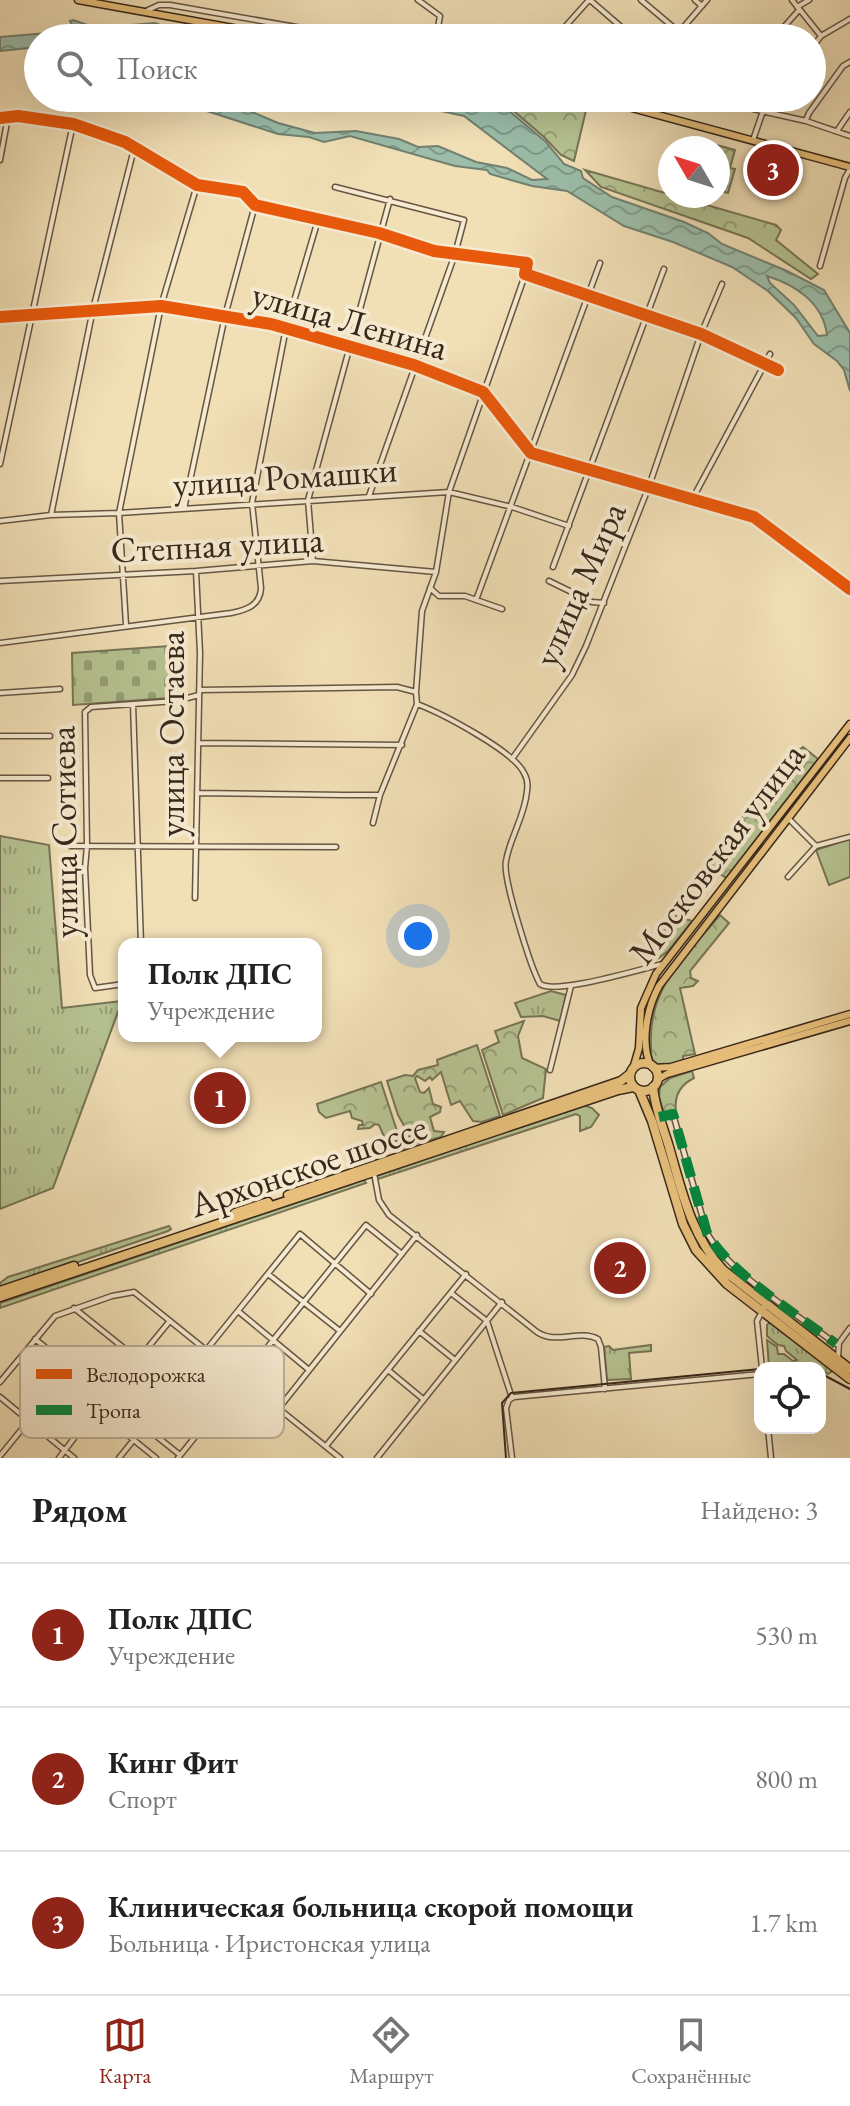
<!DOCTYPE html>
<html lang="ru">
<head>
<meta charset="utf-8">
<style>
  :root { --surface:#fff; --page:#f2f2f2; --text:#222; --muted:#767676; --line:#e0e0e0; --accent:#8f2418 }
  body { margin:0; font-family:"EB Garamond",serif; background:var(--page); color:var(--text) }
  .controls { position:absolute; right:24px; bottom:24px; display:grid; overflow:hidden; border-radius:16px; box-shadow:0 8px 32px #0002 }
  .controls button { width:72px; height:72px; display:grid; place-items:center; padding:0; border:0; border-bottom:2px solid var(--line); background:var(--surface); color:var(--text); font:40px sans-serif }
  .compass { position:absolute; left:658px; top:136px; width:72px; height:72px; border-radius:50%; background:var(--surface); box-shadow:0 8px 32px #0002; rotate:309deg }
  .you { position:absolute; left:418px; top:936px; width:28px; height:28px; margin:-20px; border:6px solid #fff; border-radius:50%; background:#1a73e8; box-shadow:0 0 0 12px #1a73e833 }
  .badge { display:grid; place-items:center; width:52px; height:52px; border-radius:50%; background:var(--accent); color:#fff; font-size:26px; font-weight:700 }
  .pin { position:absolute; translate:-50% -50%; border:4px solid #fff; box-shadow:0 2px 8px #0006 }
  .popup { position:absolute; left:118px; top:938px; width:204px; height:104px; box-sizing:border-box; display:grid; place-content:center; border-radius:16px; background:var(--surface); filter:drop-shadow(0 2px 6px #0005); font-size:26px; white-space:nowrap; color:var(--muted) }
  .popup b { font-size:30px; color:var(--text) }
  .popup::after { content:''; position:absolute; left:50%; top:100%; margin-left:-16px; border:16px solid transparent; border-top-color:var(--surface) }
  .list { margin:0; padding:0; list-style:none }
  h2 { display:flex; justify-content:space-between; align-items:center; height:104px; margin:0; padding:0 32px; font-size:34px }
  h2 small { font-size:26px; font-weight:400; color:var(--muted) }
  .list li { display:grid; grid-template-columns:52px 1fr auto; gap:24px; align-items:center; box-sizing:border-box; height:144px; padding:0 32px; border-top:2px solid var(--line) }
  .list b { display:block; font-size:30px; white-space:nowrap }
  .list p { margin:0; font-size:26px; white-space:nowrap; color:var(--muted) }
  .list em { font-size:26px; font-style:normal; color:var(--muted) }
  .icon { flex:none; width:44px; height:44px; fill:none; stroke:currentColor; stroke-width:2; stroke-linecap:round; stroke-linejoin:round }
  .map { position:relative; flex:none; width:850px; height:1458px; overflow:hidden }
  .search { position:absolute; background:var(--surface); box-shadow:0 8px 32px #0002; left:24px; right:24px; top:24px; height:88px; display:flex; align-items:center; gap:20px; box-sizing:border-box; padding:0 28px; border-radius:44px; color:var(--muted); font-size:30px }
  .sheet { height:536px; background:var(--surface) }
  nav { display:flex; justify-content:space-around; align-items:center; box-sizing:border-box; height:112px; border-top:2px solid var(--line); background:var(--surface); font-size:22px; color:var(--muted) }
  nav a { display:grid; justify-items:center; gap:4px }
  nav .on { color:var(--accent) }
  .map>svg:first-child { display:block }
  .grass { fill:url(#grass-tufts); stroke:#767456; stroke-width:2 }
  .forest { fill:url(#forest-crowns); stroke:#767456; stroke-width:2 }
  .cemetery { fill:url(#cemetery-stones); stroke:#767456; stroke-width:2 }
  .green { fill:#b6c291; stroke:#767456; stroke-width:2 }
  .water { fill:url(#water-waves); stroke:#738170; stroke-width:2; fill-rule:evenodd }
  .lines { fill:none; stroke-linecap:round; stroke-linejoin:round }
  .minor-casing { stroke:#665542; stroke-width:7 }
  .major-casing { stroke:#37271b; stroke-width:9 }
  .highway-casing { stroke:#37271b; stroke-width:11 }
  .minor { stroke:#f6ead0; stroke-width:4 }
  .major { stroke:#e8c07b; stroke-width:6 }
  .highway { stroke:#e8c07b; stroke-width:8 }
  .tram { stroke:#37271b; stroke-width:2 }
  .quiet { stroke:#00873e; stroke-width:10; stroke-dasharray:20 10; stroke-linecap:butt }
  .cycleway-casing { stroke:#f6ead0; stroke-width:17 }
  .cycleway { stroke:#e8590c; stroke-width:12 }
  .labels { text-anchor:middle; stroke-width:8; stroke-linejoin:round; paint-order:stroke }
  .street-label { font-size:36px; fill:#37271b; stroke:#f6ead0 }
  .key { fill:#f6ead0; stroke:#bdb09a; stroke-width:2 }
  .key-label { font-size:22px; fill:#37271b }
</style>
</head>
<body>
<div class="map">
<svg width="850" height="1458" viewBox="0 0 850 1458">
  <defs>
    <pattern id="grass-tufts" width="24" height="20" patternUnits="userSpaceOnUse" patternTransform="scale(2)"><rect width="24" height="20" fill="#b6c291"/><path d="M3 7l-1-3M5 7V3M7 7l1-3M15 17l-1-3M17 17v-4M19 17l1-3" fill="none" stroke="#959e76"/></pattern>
    <pattern id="forest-crowns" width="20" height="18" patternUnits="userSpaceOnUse" patternTransform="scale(2)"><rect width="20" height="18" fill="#b6c291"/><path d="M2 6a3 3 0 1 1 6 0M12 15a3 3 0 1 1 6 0" fill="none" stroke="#959e76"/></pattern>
    <pattern id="cemetery-stones" width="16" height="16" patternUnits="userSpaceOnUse" patternTransform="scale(2)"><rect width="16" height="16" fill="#b6c291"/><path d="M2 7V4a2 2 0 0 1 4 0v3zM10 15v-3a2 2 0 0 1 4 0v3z" fill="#959e76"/></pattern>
    <pattern id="water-waves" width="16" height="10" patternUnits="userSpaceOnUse" patternTransform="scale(2)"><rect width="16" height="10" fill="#9bbda9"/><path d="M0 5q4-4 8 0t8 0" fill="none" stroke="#7f9a89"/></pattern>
  </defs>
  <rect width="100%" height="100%" fill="#f1dfb6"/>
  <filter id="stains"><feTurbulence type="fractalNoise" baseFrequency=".0025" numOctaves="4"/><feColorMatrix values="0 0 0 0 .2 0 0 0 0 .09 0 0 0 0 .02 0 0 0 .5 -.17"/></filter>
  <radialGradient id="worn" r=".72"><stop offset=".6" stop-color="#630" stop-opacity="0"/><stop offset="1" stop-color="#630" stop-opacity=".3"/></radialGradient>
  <path class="grass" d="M0 836 49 845 62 1008 122 1001 53 1188 0 1209Z
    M551 991 566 995 560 1021 543 1016 521 1017 515 1003Z
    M583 1105 592 1108 599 1115 591 1127 580 1131V1116L576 1114 375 1180 374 1177Z
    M364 1180 366 1183 0 1308V1303Z
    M169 1226 171 1229 168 1231 0 1289V1283L8 1277Z
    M771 1321 834 1370 828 1374 820 1371V1368L793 1365 769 1367 767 1340 777 1347 778 1354H784L793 1361 797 1360 786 1351 784 1346 778 1345 767 1336V1325Z
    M651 1345V1351L629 1353 631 1379 607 1380 604 1347 609 1346 613 1350Z"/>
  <path class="forest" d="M502 98H552L587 106 574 161 561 155 544 137 502 101Z
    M709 143 735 150 730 168 735 169 728 193 718 190V148H707Z
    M585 170 776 225 781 230 776 240 818 274 811 279 748 238 601 187Z
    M803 747 818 759 726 878 708 866 709 864 714 863 719 851 730 839 736 841 740 833 737 824 758 797 774 795 798 765 796 752Z
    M720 915 729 923 690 971 691 978 698 981 693 986 680 988 695 1054 683 1056V1062L659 1066C650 1061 651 1054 651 1045 648 987 686 956 720 915Z
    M676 916 692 921 668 951 659 958 654 941Z
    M524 1021 518 1036 522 1058 546 1069 543 1098 503 1115 482 1050 499 1042 495 1031Z
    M477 1045 500 1116 482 1122 473 1121 460 1101 451 1105 441 1072 432 1080 430 1077 425 1081 417 1076 415 1078 420 1092 424 1093 429 1088 433 1104 441 1107 440 1112 430 1117 434 1131 444 1132 441 1137 411 1145 406 1139 410 1136 398 1115 387 1081 405 1075 413 1076 418 1070 438 1065 437 1060Z
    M692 1071 694 1078C680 1085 674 1096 676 1111L664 1113 659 1097 660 1087 670 1078Z
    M381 1082 399 1137 402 1138 404 1148 402 1151 397 1149V1141H386L379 1125 375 1124 370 1128 358 1129 359 1125H363L362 1121 352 1118 350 1111 326 1118 319 1112 317 1104Z"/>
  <path class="cemetery" d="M183 645V697L73 705 72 653Z"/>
  <path class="green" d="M850 839V877L829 885 816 850Z"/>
  <path class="water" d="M73 20 96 28 155 23 195 38H38V47L0 51V37L71 31 76 27 72 25 70 21Z
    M60 98H110L144 104 161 98 222 102 236 105 278 123 315 133 356 131 399 139 418 147 438 146 476 162 507 168 532 180 547 179 464 116 423 107 400 98H494L546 142 564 164 581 171 583 178 612 197 684 222 708 233 722 244 787 271 824 290 850 333V391L844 370 837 361 814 344 796 318 768 291 732 267 673 242 624 226 567 191 532 186 490 174 487 170 455 166 350 136 324 142 309 137 278 134 182 103 168 102 148 110ZM767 276C796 285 823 303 827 335L818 336 794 305 770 283Z"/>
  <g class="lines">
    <g class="minor-casing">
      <path id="minor" d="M418 0 440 16 436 38
        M590 0 634 38
        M641 0 679 32
        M695 0 702 6
        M792 0 821 36
        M797 7 809 0
        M146 11 159 5H170L359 38
        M567 25 580 38
        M555 38 589 0
        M674 38 707 0
        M774 38 799 10
        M812 48 821 36 850 19
        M704 98 806 121 850 136
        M0 118 18 116 73 124 125 142 197 185 243 192 255 205 379 233 434 251 527 263 525 274 701 334 778 370
        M806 120 809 113 843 66 850 62
        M837 131 850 112
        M753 140 763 111 774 98
        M0 160 8 117
        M335 187 464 220 455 254 369 496
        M820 266 845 178 850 169
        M0 317 161 306 271 324 414 365 483 392 531 453 754 517 850 589
        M0 464 73 124
        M693 498 770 354
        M184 509 225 316 255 205
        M51 515 93 309 134 149
        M0 521 51 515 119 513 449 492 512 507 569 526
        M313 561 308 500 390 199
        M553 567 664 269
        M0 581 196 571 313 561 436 572
        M549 581 592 602 604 603
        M430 588 439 596H465L502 609
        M476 600 600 263
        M126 625 119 513 161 306 197 185
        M0 643 231 613C246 610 260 606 261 588L252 503 286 328 318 220
        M199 690 397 687 416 692 417 704 380 795 373 823
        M416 692 422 611 436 572 449 492 525 275
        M0 693 60 689
        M133 704 141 944
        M417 704C441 713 514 751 524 773 527 778 528 785 527 791 525 816 510 837 506 861 502 877 531 968 540 984 556 995 640 969 663 964
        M0 736H50
        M198 743 402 745
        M512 759 572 675 586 646 649 486 701 334 722 284
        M0 778H48
        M198 793 343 795
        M345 795H380
        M70 846 336 847
        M816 846 850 837
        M788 877 816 846 788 818
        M195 898 200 653 196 571
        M124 984 95 988 90 975 85 868 87 846 85 712 91 707 176 701 199 695
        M550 1070 571 986
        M660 1117 673 1114 707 1233C729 1273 798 1315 836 1344
        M374 1173 379 1200 389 1215 537 1332C556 1345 579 1329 598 1339L601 1347 605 1389
        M268 1274 340 1331
        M451 1293 487 1321 512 1398
        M74 1308 211 1418
        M238 1311 309 1370
        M419 1331 455 1360
        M35 1339 180 1455
        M25 1352 156 1458
        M838 1358 839 1343 850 1328
        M762 1368 757 1321 766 1304
        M388 1370 423 1399
        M0 1382 55 1316 112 1296 134 1292 340 1458
        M0 1397 74 1458
        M107 1397 169 1322
        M279 1408 417 1235
        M768 1428 771 1458
        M326 1446 466 1274
        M0 1456 61 1381
        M59 1458 96 1409
        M119 1458 300 1234 371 1294
        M178 1458 366 1225 402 1254
        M377 1458 502 1302
        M512 1458 506 1408 509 1400 514 1397 760 1374"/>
    </g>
    <g class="major-casing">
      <path id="major" d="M78 0 289 38
        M595 98 850 167
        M651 1066C640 1043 647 1008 659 986L850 738
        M653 1068 671 1067 850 1014
        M633 1069 639 1048 641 1008 656 974 850 724
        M657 1080 667 1074 850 1021"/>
    </g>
    <g class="highway-casing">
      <path id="highway" d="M630 1077a14 14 0 1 1 28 0a14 14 0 1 1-28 0Z
        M653 1087C655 1108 663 1127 669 1147 682 1192 691 1235 723 1270L850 1369
        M639 1090 652 1121 683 1224 696 1250 727 1284 850 1379
        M288 1195 621 1081 630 1074
        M235 1213 268 1202
        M0 1291 74 1266
        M0 1297 618 1090 633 1087"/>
    </g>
    <use href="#minor" class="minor"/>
    <use href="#major" class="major"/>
    <use href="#highway" class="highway"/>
    <path class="tram" d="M767 1368H802
      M820 1373 850 1389
      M506 1458 502 1403 511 1393 760 1369"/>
    <path class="quiet" d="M659 1117 673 1114 707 1233C729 1273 798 1315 836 1344"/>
    <g class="cycleway-casing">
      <path id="cycleway" d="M0 118 18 116 73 124 125 142 197 185 243 192 255 205 379 233 434 251 527 263 525 274 701 334 778 370
        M0 317 161 306 271 324 414 365 483 392 531 453 754 517 850 589"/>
    </g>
    <use href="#cycleway" class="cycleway"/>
  </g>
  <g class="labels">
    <g class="street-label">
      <text transform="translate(350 320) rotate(16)" y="13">улица Ленина</text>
      <text transform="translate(285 476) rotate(-4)" y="13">улица Ромашки</text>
      <text transform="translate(217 544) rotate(-3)" y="13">Степная улица</text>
      <text transform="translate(579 584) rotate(-66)" y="13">улица Мира</text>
      <text transform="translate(171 734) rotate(-90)" y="13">улица Остаева</text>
      <text transform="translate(63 832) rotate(-91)" y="13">улица Сотиева</text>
      <text transform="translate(716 853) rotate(-53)" y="13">Московская улица</text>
      <text transform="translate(308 1165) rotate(-19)" y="13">Архонское шоссе</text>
    </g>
  </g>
  <rect x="20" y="1346" width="264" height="92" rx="12" class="key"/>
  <rect x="36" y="1369" width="36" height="10" fill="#e8590c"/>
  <rect x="36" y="1405" width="36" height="10" fill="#00873e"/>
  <g class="key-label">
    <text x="86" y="1382">Велодорожка</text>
    <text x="86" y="1418">Тропа</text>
  </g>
  <rect width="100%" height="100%" filter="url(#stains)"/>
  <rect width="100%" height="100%" fill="url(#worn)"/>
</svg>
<div class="controls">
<button><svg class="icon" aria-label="locate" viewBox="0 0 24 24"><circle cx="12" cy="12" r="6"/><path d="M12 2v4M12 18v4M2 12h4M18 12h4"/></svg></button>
</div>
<svg class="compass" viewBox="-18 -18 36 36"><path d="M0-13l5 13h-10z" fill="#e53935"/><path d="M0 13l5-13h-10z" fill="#767676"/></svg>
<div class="you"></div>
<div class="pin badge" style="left:220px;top:1098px">1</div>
<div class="popup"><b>Полк ДПС</b>Учреждение</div>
<div class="pin badge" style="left:620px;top:1268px">2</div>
<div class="pin badge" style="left:773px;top:170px">3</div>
<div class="search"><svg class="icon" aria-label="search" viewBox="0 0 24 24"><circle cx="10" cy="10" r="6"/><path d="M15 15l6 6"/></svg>Поиск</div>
</div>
<section class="sheet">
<h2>Рядом<small>Найдено: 3</small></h2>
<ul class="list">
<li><span class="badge">1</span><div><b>Полк ДПС</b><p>Учреждение</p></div><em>530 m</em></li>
<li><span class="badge">2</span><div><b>Кинг Фит</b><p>Спорт</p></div><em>800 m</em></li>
<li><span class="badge">3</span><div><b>Клиническая больница скорой помощи</b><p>Больница · Иристонская улица</p></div><em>1.7 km</em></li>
</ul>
</section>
<nav>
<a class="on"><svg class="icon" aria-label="map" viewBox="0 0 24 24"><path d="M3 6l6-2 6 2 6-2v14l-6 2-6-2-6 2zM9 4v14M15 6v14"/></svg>Карта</a>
<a><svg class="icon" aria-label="directions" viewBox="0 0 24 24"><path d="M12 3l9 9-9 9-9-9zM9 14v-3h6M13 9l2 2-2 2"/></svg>Маршрут</a>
<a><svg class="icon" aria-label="saved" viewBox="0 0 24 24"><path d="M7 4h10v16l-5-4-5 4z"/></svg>Сохранённые</a>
</nav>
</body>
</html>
